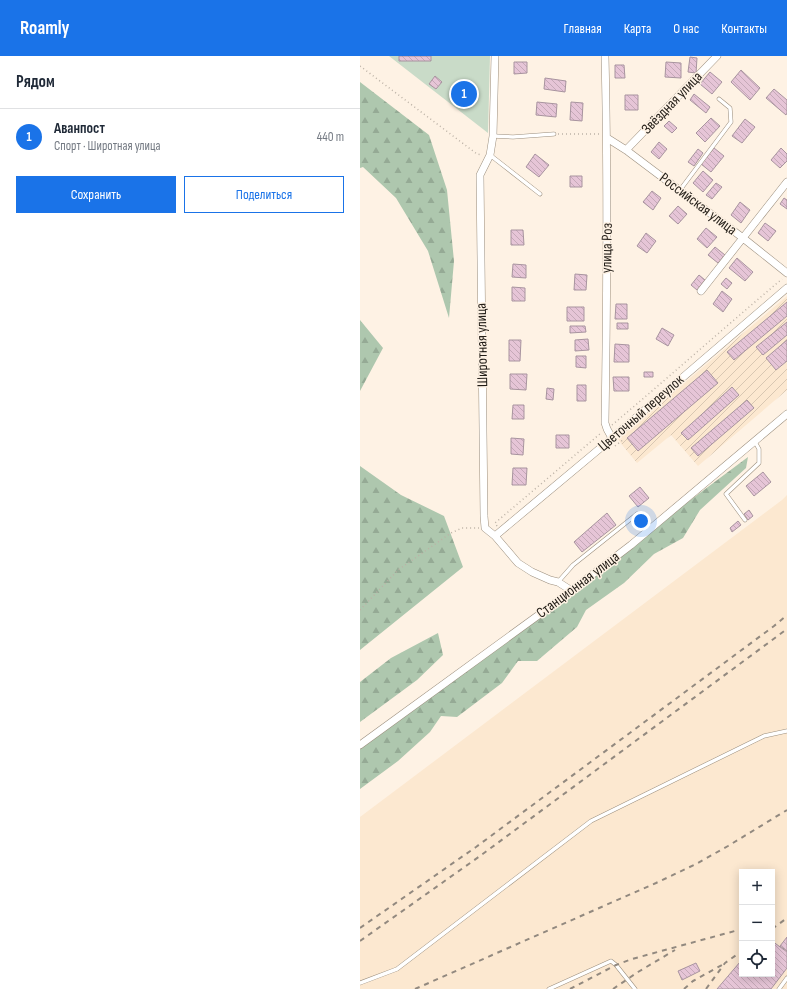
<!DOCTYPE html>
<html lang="ru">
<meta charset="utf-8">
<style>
:root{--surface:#fff;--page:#f2f2f3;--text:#1f2937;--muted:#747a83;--line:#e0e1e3;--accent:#1a73e8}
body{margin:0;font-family:"Sofia Sans Condensed",sans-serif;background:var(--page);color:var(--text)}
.controls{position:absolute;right:12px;bottom:12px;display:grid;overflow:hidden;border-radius:0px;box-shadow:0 2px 10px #0003}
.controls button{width:36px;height:36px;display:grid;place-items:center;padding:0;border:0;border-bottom:1px solid var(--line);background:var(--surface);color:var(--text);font:20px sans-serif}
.you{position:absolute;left:281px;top:465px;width:14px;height:14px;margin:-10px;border:3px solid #fff;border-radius:50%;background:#1a73e8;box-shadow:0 0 0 6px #1a73e833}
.badge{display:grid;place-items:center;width:26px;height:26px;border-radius:50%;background:var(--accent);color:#fff;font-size:13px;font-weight:700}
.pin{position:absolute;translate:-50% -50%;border:2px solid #fff;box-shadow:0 1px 4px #0006}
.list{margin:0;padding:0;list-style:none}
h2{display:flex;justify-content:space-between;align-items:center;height:52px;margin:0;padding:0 16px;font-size:17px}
h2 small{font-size:13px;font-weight:400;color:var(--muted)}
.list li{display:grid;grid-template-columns:26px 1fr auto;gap:12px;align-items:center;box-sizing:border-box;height:56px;padding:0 16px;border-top:1px solid var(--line)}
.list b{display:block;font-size:15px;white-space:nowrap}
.list p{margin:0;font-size:13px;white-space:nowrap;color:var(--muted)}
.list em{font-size:13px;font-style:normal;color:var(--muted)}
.actions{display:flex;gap:8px;padding:12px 16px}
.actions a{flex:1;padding:9px 0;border:1px solid var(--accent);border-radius:0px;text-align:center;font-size:14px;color:var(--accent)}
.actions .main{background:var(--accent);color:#fff}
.icon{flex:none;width:22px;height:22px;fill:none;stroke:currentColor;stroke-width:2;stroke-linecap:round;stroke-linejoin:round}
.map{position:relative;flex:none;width:427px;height:933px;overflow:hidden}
header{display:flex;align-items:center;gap:24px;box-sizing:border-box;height:56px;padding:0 20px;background:var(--accent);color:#fff}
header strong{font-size:19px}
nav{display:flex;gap:22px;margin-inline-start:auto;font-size:14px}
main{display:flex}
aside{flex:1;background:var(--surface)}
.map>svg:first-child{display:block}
</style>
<header>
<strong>Roamly</strong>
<nav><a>Главная</a><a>Карта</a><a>О нас</a><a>Контакты</a></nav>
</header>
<main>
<aside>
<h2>Рядом<small></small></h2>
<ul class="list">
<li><span class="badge">1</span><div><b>Аванпост</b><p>Спорт · Широтная улица</p></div><em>440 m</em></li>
</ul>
<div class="actions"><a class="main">Сохранить</a><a>Поделиться</a></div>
</aside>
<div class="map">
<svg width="427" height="933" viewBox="0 0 427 933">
<defs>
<pattern id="industrial-furrows" width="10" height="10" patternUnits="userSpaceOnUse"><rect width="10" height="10" fill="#fce8d0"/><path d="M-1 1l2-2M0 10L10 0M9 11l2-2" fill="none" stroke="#d8c7b2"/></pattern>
<pattern id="forest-firs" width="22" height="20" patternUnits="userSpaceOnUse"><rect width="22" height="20" fill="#aec7ae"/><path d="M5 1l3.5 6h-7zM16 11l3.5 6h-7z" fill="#95aa95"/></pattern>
<pattern id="building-back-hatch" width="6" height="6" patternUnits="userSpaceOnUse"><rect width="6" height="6" fill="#e6c5d7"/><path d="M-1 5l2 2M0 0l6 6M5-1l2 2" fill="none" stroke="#c5a9b8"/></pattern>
</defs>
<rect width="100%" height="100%" fill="#fef2e4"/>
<!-- built -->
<path fill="#fce8d0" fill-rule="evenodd" d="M427,439V933H0V761L422,444ZM382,816H412V918H382Z"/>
<!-- industrial -->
<path fill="url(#industrial-furrows)" d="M427,240V334L338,410L311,379L277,407L263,390L258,383Z"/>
<!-- grass -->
<path fill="#c9dbc8" d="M29,0H130L128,77Z"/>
<!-- forest -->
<path fill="url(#forest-firs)" d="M0,26L69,79L87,134L94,205L89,262L68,195L36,142L3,111L0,112Z
M0,264L23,292L0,335Z
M388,401L386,412L340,454L323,482L294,498L264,527L226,554L217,571L177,605H158L142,627L97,661L81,660L70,676L38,705L0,733V691Z
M0,410L41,439L84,460L103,511L0,594Z
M78,577L83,599L57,624L0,666V626L31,602Z"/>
<!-- building -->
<path fill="url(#building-back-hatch)" stroke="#a8949f" d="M39,0H71V5H39Z
M330,1L337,2L336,17L328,16Z
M154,6H167V17L154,18Z
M306,6L321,7V22L305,21Z
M255,9H264L265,22H255Z
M381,14L400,32L390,44L371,26Z
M350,16L362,26L352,38L340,28Z
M75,20L82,26L76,33L69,28Z
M185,22L206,25L205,36L184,33Z
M106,33H111V38H105Z
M414,33L427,44V57L426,59L406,42Z
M334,38L350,51L346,57L330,44Z
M265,39H278V54H265Z
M177,46L197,48L196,61L176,59Z
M211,46L223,47L222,65L210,64Z
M351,62L360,70L345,86L336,77Z
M385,63L395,71L382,87L372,80Z
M309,65L317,72L312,77L304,70Z
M299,86L307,93L299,103L291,96Z
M354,92L364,100L351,116L341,108Z
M421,92L427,98V105L420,112L411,104Z
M338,93L343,97L334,110L328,106Z
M175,98L189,109L179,121L166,111Z
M343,115L353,124L343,136L333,127Z
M210,120H222V131H210Z
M356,127L362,131L352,143L346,139Z
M292,135L301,142L293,154L283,146Z
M424,142L427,144V153L420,148Z
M380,146L390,154L381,167L371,159Z
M318,150L327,158L318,168L309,160Z
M405,167L416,175L408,185L398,177Z
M346,172L357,181L347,192L337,183Z
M151,174H163L164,189H151Z
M286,177L296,185L287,197L277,190Z
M355,191L365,199L358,207L348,199Z
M377,202L393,216L385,225L369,212Z
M153,208L166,209V222L152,221Z
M215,218L227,219L226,234H214Z
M339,219L345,224L337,234L331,229Z
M366,222L372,227L367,233L361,228Z
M152,231L165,232V245H152Z
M362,235L372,243L363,256L353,248Z
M427,246V260L374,304L367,296Z
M256,248H267V263H255Z
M207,251H224V265H207Z
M427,266V279L403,299L396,291Z
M257,267H268V273H257Z
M210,270H225L226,276L210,277Z
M302,272L314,279L308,290L296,283Z
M228,283L229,294L215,295V284Z
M149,284H161L160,305H149Z
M427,284V305L416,314L406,302Z
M255,288L269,289V306H254Z
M216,300H226V312L216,311Z
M347,314L358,327L278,395L267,382Z
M284,316H293V321H284Z
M150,318H167L166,334L150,333Z
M253,321H269V335H254Z
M217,329H226V345H217Z
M372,331L379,339L328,384L321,377Z
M187,332L194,333L193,344L186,343Z
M387,344L394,352L338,400L331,392Z
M153,349H164V363H152Z
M196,379H209V392H196Z
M151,382L164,383L163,399L151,398Z
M153,412H167L166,429H152Z
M403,416L411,426L394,440L386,430Z
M280,431L289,442L278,451L269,440Z
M389,454L393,460L388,464L384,458Z
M247,457L256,469L222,496L214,486Z
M378,465L381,469L372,476L370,472Z
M427,881V895L420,890Z
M412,885L427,896V912L411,933H357L380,906L382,908V918H412Z
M336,907L340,915L322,924L318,915Z"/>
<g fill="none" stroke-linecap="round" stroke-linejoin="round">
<!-- lane casing -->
<g stroke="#9b8e7d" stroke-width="4.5">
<path id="lane" d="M133,80L153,81L194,78
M130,99L139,106L180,138
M320,134L371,66L370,52L359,43
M385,464L366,438L399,407V393L395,386
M198,526L213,509L277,458
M0,927L37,913L231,765L404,680L427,675
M189,933L251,905L256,909L275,933
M419,933L427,922"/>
</g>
<!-- street casing -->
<g stroke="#9b8e7d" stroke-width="8">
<path id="street" d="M135,0L133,80L130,99L120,119L124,460L125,472L135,480L158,507L172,516L190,524L198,526L212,535
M245,0C248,122 247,244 245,367L247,373L252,382
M247,82L266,94L383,182L427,217
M266,94L357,0
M341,235L427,126
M135,480L244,389L427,232
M0,689L191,550L271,489L427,358"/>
</g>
<!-- path -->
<path stroke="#bcb2a6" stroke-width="1.5" stroke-dasharray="1 3" stroke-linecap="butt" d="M0,10L117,98L122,99
M198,78H240
M252,369C309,321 365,271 422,223
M255,390L264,383
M137,470L135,467L241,377
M0,554L38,514L91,477L102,472H119"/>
<!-- lane -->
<use href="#lane" stroke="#fff" stroke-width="3.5"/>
<!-- street -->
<use href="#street" stroke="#fff" stroke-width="7"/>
<!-- rail -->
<path stroke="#92897f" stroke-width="2" stroke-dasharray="5 5" stroke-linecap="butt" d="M0,872L116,791L414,570L427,559
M412,873L427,862
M0,885L120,800L427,573
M55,933L296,827L336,808L368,790L427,754
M210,933L256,909L272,903L382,873
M253,933L278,916L315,894
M324,933L333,925L362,909
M346,933L365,907L382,895"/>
</g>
<g text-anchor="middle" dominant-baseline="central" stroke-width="3" stroke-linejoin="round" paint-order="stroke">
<!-- street labels -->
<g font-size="15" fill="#221d17" stroke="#fef2e4">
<text transform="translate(312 47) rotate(-46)">Звёздная улица</text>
<text transform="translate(338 148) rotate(37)">Российская улица</text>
<text transform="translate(247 192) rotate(-89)">улица Роз</text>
<text transform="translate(122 289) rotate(-91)">Широтная улица</text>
<text transform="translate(281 357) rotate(-41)">Цветочный переулок</text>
<text transform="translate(218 529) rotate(-37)">Станционная улица</text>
</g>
</g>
</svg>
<div class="controls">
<button>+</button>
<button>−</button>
<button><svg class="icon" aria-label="locate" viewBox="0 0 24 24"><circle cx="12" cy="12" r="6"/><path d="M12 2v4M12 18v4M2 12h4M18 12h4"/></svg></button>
</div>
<div class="you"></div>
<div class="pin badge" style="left:104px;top:38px">1</div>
</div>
</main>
